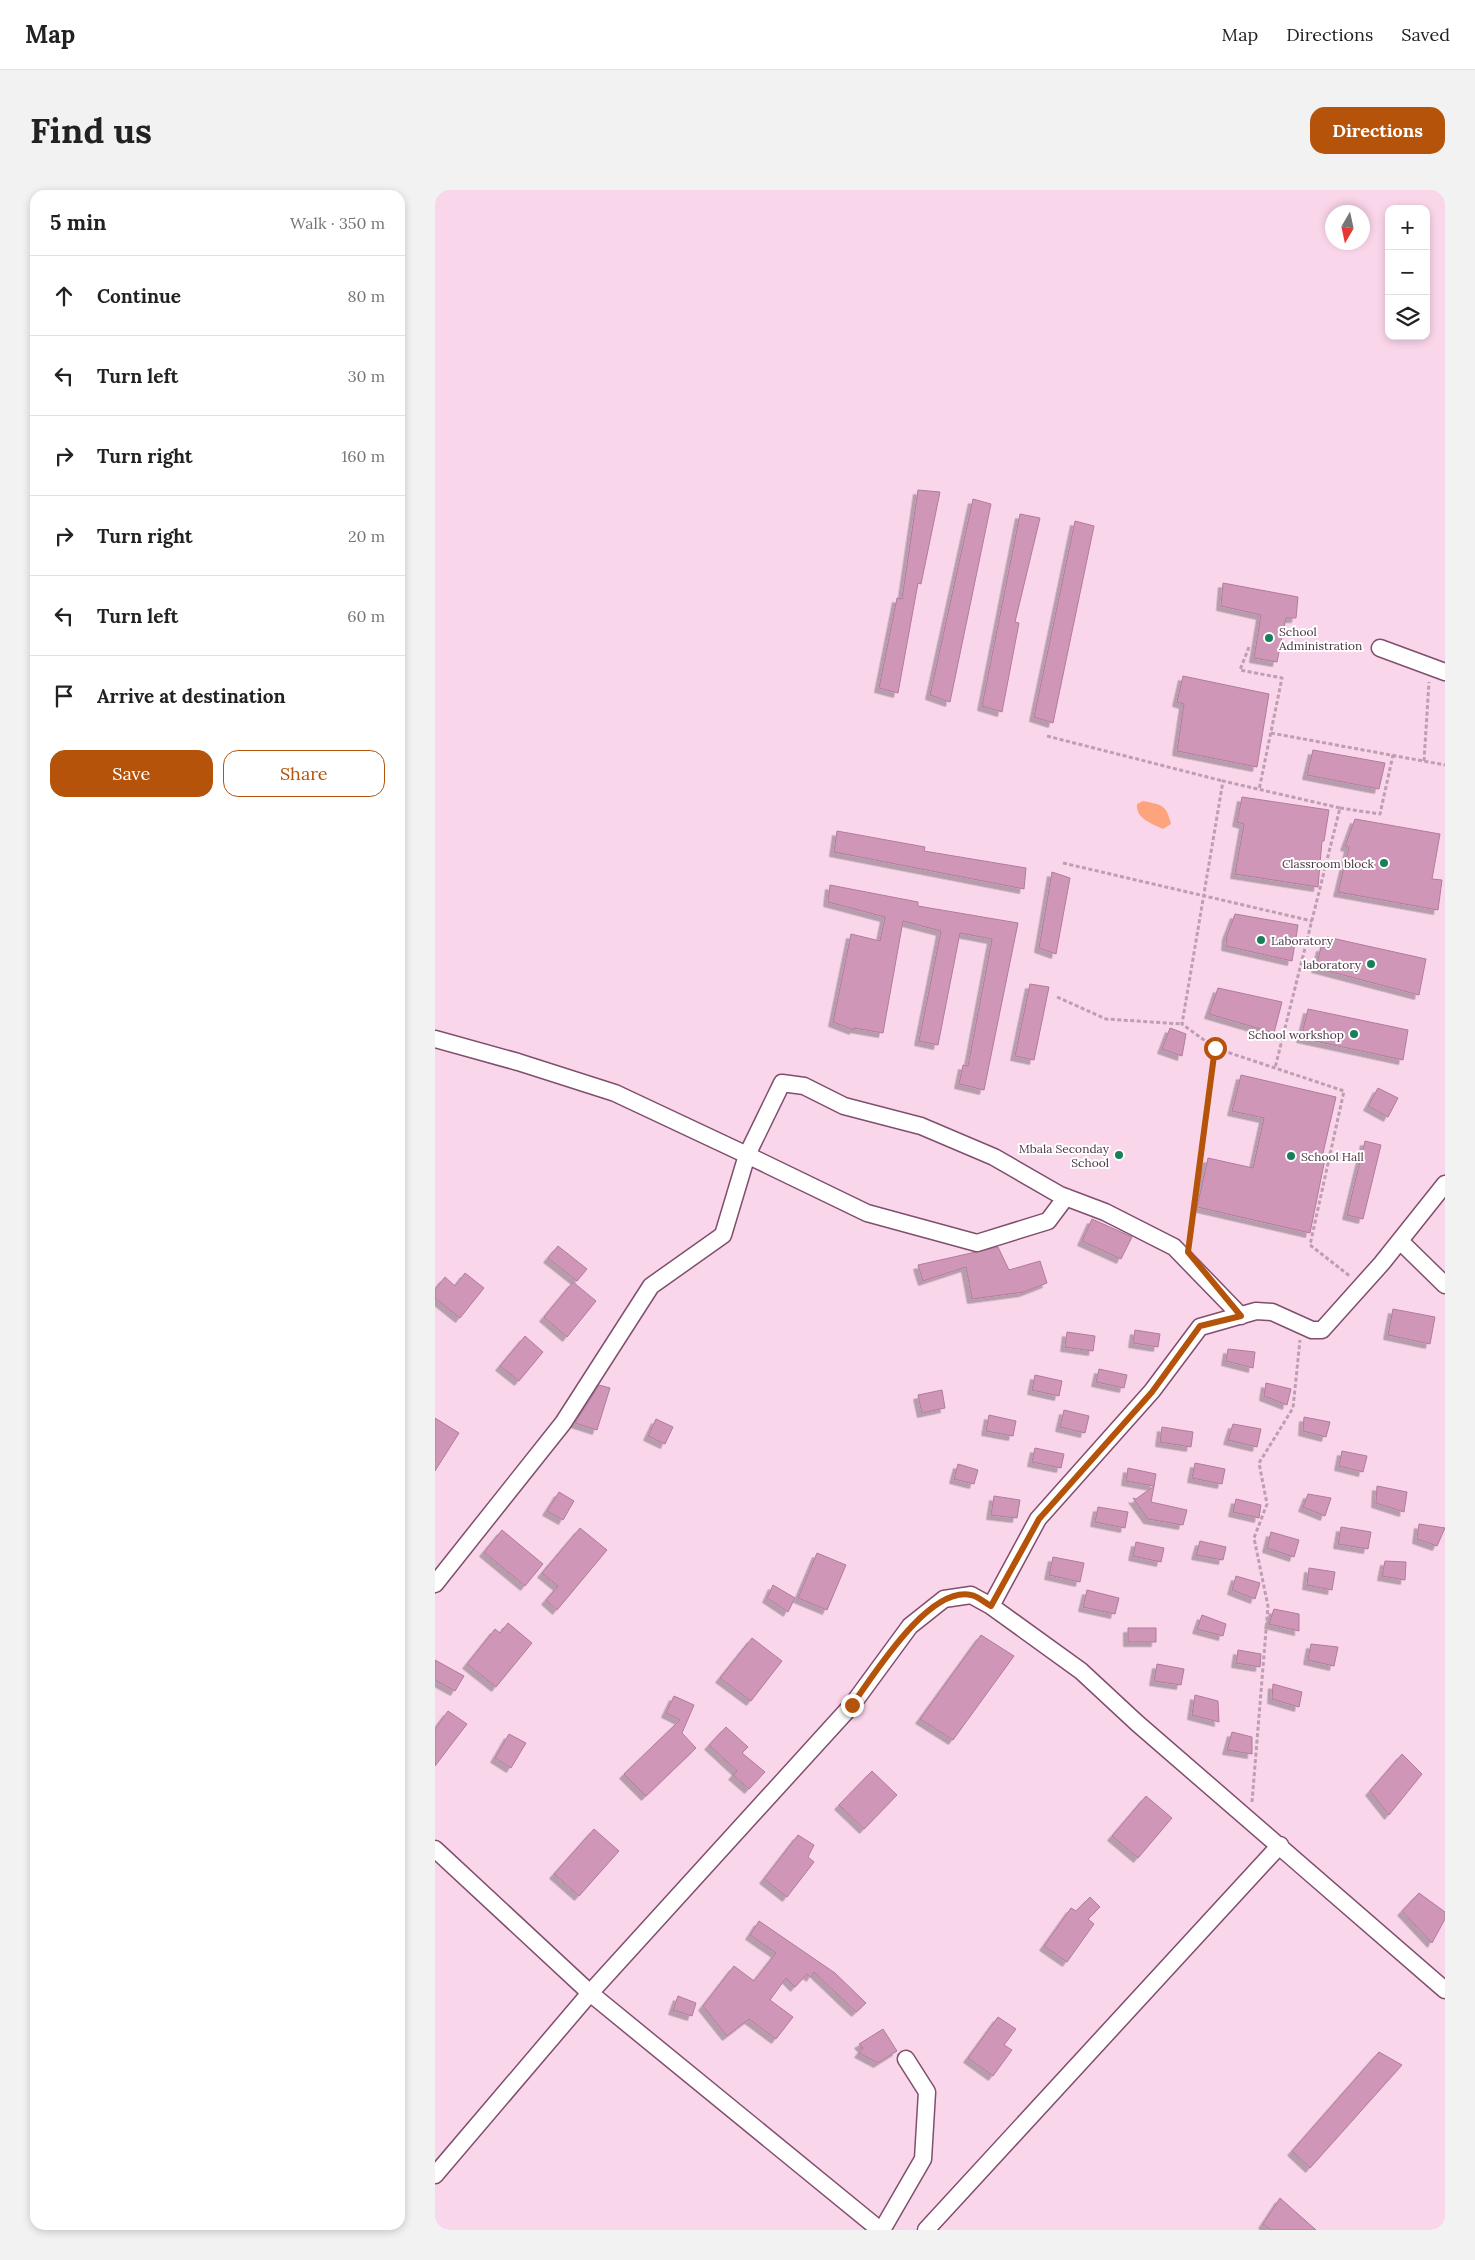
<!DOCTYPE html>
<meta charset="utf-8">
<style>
:root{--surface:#fff;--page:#f2f2f2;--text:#222;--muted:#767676;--line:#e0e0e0;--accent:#b45309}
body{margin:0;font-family:Lora,serif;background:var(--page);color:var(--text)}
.controls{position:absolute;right:15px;top:15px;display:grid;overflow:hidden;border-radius:10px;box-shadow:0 2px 8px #0003}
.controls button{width:45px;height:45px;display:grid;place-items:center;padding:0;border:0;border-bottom:1px solid var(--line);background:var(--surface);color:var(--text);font:25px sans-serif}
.compass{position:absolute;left:890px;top:15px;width:45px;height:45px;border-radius:50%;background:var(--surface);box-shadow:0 2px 8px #0003;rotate:189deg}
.stop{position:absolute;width:15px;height:15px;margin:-11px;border:4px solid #b45309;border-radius:50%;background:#fff}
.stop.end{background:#b45309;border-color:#fff;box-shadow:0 1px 5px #0008}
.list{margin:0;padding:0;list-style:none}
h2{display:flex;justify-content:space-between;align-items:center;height:65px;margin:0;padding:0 20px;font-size:21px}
h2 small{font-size:16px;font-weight:400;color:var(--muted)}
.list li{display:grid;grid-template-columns:32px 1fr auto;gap:15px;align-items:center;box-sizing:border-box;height:80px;padding:0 20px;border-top:1px solid var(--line)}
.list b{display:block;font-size:19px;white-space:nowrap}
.list em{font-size:16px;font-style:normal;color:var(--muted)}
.actions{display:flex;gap:10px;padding:15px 20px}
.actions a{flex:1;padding:11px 0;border:1px solid var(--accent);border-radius:15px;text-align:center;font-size:18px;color:var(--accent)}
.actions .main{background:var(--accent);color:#fff}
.icon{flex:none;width:28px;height:28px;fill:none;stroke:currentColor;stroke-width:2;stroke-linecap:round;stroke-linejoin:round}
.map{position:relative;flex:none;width:1010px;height:2040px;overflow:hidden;border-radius:15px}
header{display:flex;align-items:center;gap:30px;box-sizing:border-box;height:70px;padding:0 25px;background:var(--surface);border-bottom:1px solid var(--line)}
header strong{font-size:24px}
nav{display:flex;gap:28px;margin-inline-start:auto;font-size:18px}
.intro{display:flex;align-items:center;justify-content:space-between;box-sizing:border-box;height:120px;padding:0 30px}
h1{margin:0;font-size:35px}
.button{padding:12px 22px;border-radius:15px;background:var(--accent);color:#fff;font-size:18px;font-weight:700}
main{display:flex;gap:30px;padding:0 30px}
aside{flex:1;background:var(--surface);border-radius:15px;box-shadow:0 2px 8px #0003}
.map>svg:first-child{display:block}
</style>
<header>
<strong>Map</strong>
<nav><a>Map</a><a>Directions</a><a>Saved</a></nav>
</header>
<div class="intro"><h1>Find us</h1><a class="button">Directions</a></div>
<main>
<aside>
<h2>5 min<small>Walk · 350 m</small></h2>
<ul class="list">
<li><svg class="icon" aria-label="ahead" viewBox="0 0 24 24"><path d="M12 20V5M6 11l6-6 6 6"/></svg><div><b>Continue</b></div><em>80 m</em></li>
<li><svg class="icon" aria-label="left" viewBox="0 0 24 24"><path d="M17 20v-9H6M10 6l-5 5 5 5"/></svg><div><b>Turn left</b></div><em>30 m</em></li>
<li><svg class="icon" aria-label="right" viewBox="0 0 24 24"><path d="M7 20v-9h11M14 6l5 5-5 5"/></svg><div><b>Turn right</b></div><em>160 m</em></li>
<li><svg class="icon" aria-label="right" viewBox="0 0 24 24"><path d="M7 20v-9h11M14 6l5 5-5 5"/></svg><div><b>Turn right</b></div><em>20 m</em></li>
<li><svg class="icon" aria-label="left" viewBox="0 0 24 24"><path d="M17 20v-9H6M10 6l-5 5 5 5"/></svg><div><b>Turn left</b></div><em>60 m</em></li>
<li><svg class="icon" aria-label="arrive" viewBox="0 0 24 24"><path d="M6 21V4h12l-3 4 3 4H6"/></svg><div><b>Arrive at destination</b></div></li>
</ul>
<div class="actions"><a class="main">Save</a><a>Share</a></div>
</aside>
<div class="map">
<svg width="1010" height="2040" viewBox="0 0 1010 2040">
<defs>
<filter id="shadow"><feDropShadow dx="-4.5" dy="4.5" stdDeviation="0" flood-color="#0004"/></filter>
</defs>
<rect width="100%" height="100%" fill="#fad6eb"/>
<!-- green -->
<path fill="#fda37e" d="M708,611C727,615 731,614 736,634L728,639C717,634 700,628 702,614Z"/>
<!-- building -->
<path fill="#cf96b8" stroke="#b17b9c" filter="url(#shadow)" d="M483,300L505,302L486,394L483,393L463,503L444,498L462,408L467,409Z
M538,309L556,314L515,512L495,505Z
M585,324L605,328L580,432L584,433L567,522L547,516Z
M640,331L659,336L618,533L599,527Z
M788,393L863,407L861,428H851L842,472L819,468L826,425L786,416Z
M748,486L834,504L822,577L742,561L749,514L742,512Z
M878,560L950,573L944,599L872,585Z
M807,607L894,620L889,651H887L883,697L800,684L809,634L802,632Z
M920,629L1005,644L997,689L1007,690L1003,720L903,702L914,657L910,656Z
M402,641L490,657L489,661L591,678L589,699L399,662Z
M617,682L635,688L621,764L604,758Z
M395,695L483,712V716L583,733L549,900L524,894L528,875L533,876L557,749L525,743L503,855L484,851L506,741L468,731L448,843L419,838V840L398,832L416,744L445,751L450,727L393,712Z
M800,724L863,735L857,771L791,756L792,745Z
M892,747L991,769L984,805L881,778L886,757H889Z
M595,794L614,797L599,870L580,866Z
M783,798L847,812L839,843L774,824Z
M873,819L973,840L968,870L866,848Z
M735,838L751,844L747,866L727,859Z
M806,885L901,907L888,963L891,964L875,1043L762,1017L773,968L818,978L829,928L797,921Z
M943,898L963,908L953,927L933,916Z
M930,951L946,955L928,1029L912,1025Z
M657,1029L697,1047L686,1069L647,1051Z
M123,1056L152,1079L142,1091L113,1068Z
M563,1057L574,1080L605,1071L612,1093L589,1102L537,1109L531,1077L488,1091L483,1075Z
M30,1083L49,1098L25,1128L0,1108V1099L10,1087L20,1096Z
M138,1092L161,1111L132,1147L109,1127Z
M958,1119L1000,1127L995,1154L953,1145Z
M700,1140L725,1144L723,1157L698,1153Z
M632,1142L660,1146L658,1161L630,1157Z
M90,1146L108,1162L84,1191L65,1176Z
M793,1159L820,1162L818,1178L791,1171Z
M664,1179L692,1185L689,1198L661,1192Z
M600,1185L627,1191L624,1206L597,1200Z
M831,1193L856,1199L852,1215L829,1206Z
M164,1195L175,1198L162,1240L140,1233Z
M507,1200L510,1218L487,1223L483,1205Z
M629,1220L654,1226L650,1243L625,1237Z
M554,1225L581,1231L578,1246L551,1241Z
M869,1227L895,1232L891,1247L868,1241Z
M0,1228L24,1243L0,1281Z
M221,1229L238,1237L230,1254L213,1246Z
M798,1234L826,1239L822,1257L793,1250Z
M727,1237L758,1242L756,1257L725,1252Z
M600,1258L629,1264L626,1278L597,1272Z
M907,1261L932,1266L928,1282L904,1276Z
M760,1273L790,1279L787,1294L757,1288Z
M523,1274L543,1280L539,1294L519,1289Z
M693,1278L721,1284L719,1296L691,1291Z
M719,1296L716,1312L752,1320L748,1335L713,1329L698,1308L701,1309Z
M942,1296L972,1302L969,1322L941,1313Z
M124,1302L139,1311L128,1330L112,1321Z
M873,1304L896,1308L890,1326L868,1317Z
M559,1306L585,1310L582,1328L556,1325Z
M801,1309L826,1315L824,1328L798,1322Z
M663,1317L693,1322L690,1338L660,1332Z
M984,1334L1010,1338L1002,1356L982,1349Z
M906,1337L936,1342L933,1359L903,1354Z
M145,1338L172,1360L122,1420L111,1410L123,1396L107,1383Z
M67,1340L108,1374L90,1396L49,1362Z
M836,1342L864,1350L859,1367L832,1358Z
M765,1351L791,1357L788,1370L761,1365Z
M701,1352L729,1358L726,1372L698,1366Z
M382,1363L411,1375L392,1420L363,1408Z
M618,1367L649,1373L645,1392L614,1385Z
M950,1371L971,1372L970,1390L947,1386Z
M874,1378L900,1382L897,1400L872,1395Z
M801,1386L825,1393L820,1409L797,1400Z
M338,1395L360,1408L353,1422L332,1408Z
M652,1400L684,1408L680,1424L648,1417Z
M839,1419L864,1424V1441L834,1434Z
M767,1425L791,1434L788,1446L762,1439Z
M73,1433L97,1453L61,1497L32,1474L60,1439L65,1443Z
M693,1438H721V1452H693Z
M546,1445L579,1466L518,1550L485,1529Z
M317,1448L347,1471L316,1511L285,1488Z
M876,1454L903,1457L899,1476L873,1470Z
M803,1460L826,1464L825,1477L801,1473Z
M0,1470L29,1486L20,1501L0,1490Z
M722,1474L749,1479L746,1495L719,1491Z
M838,1494L867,1502L864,1517L837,1509Z
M760,1505L783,1511L784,1532L757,1525Z
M239,1506L259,1515L247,1543L261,1558L211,1606L189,1584L245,1530L231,1523Z
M13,1521L32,1534L0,1576V1539Z
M291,1537L313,1557L307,1563L330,1582L314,1599L298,1585L302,1581L274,1555Z
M797,1542L817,1547V1564L792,1560Z
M74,1544L91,1553L76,1578L60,1568Z
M967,1564L987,1584L954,1625L935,1601Z
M437,1581L462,1605L429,1639L404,1615Z
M711,1606L737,1628L703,1668L677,1646Z
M159,1639L184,1661L144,1706L119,1684Z
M363,1645L379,1655L373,1667L379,1672L352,1707L329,1689Z
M984,1703L1010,1722V1729L997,1753L967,1721Z
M655,1707L665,1717L653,1729L659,1734L632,1772L609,1756L636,1718L641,1721Z
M324,1731L400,1783L431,1813L421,1822L379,1782L376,1787L372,1784L360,1797L351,1788L335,1810L358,1827L341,1849L314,1829L292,1846L268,1816L299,1776L319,1791L341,1763L315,1745Z
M243,1806L261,1813L257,1826L238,1820Z
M563,1827L581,1839L569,1855L577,1860L558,1886L533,1868Z
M448,1839L462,1861L443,1873L424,1863L428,1858L424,1854Z
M944,1862L967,1875L875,1978L857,1961Z
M845,2008L881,2040H836L828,2034Z"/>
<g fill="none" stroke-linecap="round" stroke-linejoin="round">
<!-- minor casing -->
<g stroke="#814e6e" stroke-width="19">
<path id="minor" d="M945,458L1010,482
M0,849L83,872L180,903L312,965L347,893L369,896L409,916L486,936L559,967L625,1005L670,1022L739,1057L806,1126
M965,1051L1010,1095
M0,1394L128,1233L216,1096L288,1045L312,965L432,1023L542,1053L613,1031L631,1007
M556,1416L603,1329L717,1201L765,1137L821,1121L837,1122L877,1140H887L947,1073L1010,994
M0,1659L155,1803L445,2040
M0,1985L155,1803L417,1515L475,1436L509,1409L536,1405L556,1416L646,1481L702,1533L1010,1800
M447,2040L488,1969L492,1902L471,1869
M491,2040L845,1655"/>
</g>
<!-- path -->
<path stroke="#be9eb0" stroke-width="3" stroke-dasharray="4 2.5" stroke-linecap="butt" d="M814,457L805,480L847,488L824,600
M836,543L1010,575
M612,546L788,591
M989,571L994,492
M905,618L945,624L958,565
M628,673L877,731
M622,807L671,829L747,834
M780,858L747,834L788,591L905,618L840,878
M754,1050L780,858L909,901L875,1055L916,1087
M817,1612L833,1416L819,1348L832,1314L824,1273L858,1218L865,1150"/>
<!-- minor -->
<use href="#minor" stroke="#fff" stroke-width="16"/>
</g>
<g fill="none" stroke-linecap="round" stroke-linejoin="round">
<!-- route -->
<path stroke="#b45309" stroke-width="6" d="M417,1515C439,1485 493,1396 536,1405C543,1406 550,1413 556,1416L604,1329L717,1202L765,1136L806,1126L753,1062L780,858"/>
</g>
<!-- markers -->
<g fill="#187f5a" stroke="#fff" stroke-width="2">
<circle cx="834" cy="448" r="5"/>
<circle cx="949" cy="673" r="5"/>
<circle cx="826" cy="750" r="5"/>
<circle cx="936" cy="774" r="5"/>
<circle cx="919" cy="844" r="5"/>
<circle cx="684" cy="965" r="5"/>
<circle cx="856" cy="966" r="5"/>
</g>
<g text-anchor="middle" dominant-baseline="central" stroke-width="4" stroke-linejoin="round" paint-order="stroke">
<!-- poi labels -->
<g font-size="12" fill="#4c3442" stroke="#fff" text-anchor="end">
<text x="844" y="441" text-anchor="start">School<tspan x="844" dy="14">Administration</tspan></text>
<text x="939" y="673">Classroom block</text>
<text x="836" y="750" text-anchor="start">Laboratory</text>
<text x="926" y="774">laboratory</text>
<text x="909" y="844">School workshop</text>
<text x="674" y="958">Mbala Seconday<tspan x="674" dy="14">School</tspan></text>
<text x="866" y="966" text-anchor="start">School Hall</text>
</g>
</g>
</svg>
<div class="controls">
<button>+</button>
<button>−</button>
<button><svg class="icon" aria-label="layers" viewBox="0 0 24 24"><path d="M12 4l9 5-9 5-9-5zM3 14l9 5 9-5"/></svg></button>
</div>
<svg class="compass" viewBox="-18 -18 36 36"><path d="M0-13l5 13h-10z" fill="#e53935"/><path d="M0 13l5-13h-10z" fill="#767676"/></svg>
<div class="stop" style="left:780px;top:858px"></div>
<div class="stop end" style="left:417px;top:1515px"></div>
</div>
</main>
